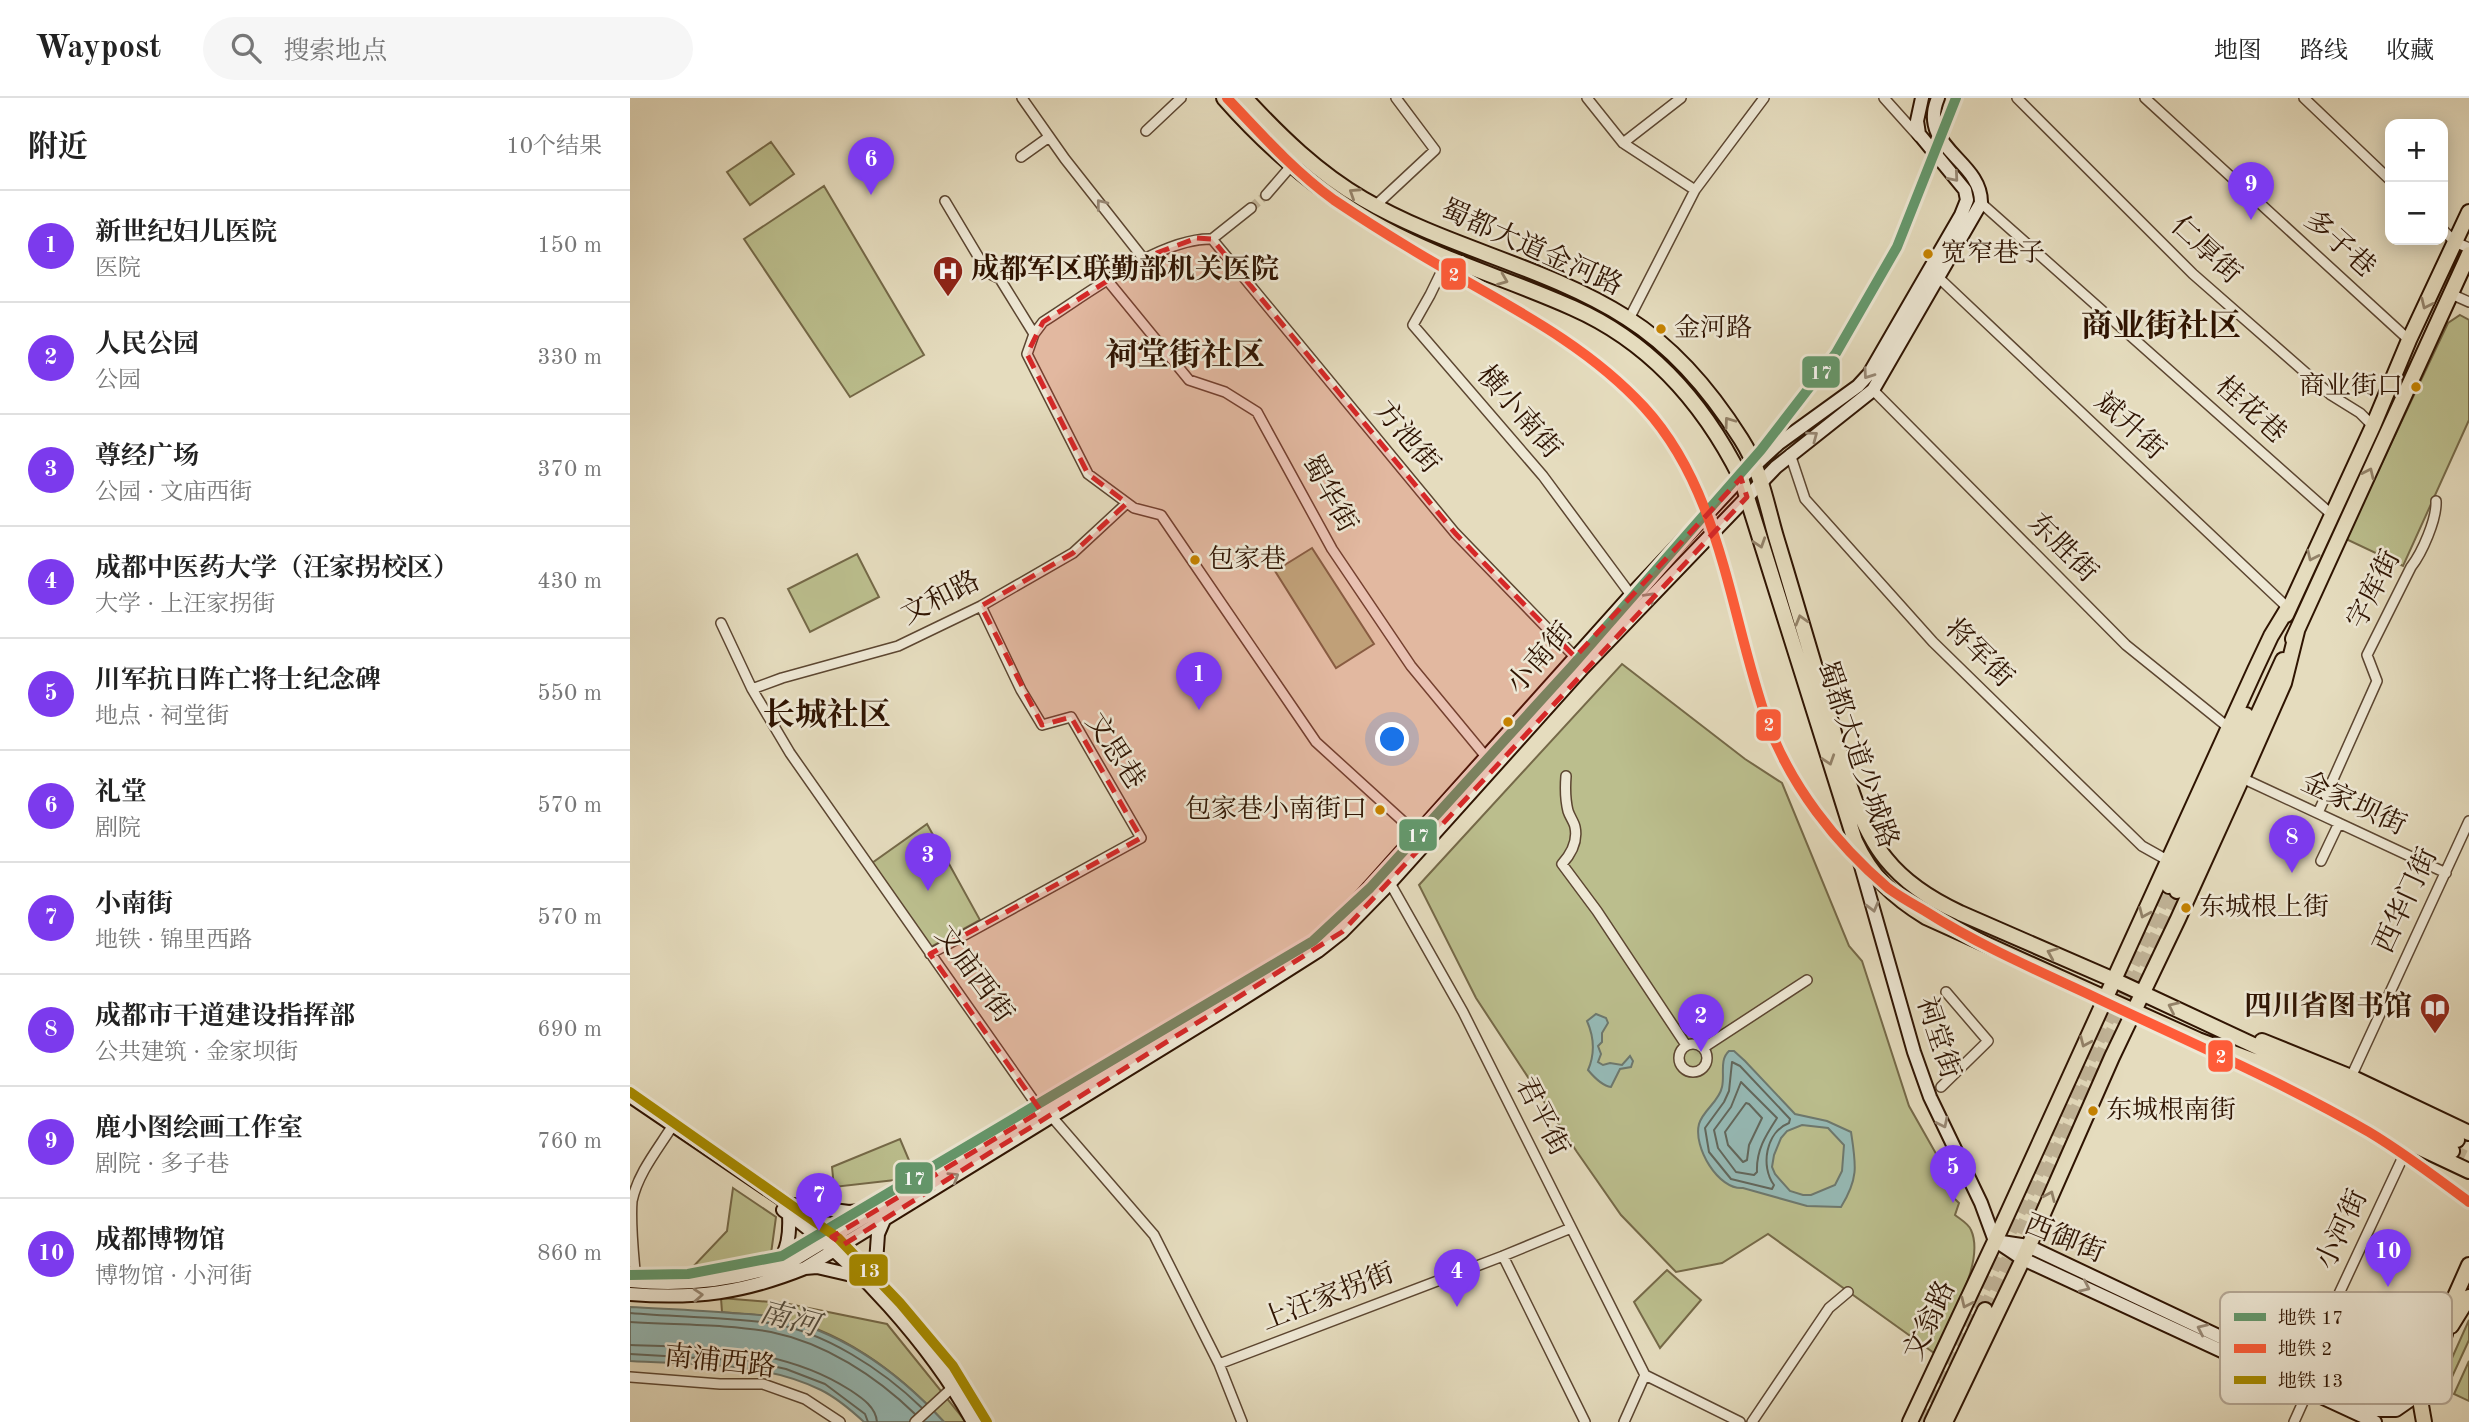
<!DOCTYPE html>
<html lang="zh">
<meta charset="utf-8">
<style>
:root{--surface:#fff;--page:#f6f6f6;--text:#222;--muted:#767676;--line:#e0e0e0;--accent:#7c3aed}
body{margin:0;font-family:"Old Standard TT","Noto Serif SC",serif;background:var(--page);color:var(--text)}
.controls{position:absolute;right:21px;top:21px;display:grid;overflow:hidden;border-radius:14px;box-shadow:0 4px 18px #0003}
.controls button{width:63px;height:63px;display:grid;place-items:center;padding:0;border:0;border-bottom:2px solid var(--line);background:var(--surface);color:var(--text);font:35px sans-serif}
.you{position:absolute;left:763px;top:642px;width:24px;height:24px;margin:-18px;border:5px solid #fff;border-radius:50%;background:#1a73e8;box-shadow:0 0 0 10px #1a73e833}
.badge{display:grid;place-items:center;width:46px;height:46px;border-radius:50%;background:var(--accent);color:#fff;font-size:23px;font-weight:700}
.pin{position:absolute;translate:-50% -58px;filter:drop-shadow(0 2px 4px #0008)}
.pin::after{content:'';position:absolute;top:37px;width:24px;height:21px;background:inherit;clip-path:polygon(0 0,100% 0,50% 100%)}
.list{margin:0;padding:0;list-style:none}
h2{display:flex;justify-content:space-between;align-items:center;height:91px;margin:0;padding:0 28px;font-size:30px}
h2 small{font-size:23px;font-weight:400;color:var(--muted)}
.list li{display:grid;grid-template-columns:46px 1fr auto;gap:21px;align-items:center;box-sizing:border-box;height:112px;padding:0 28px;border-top:2px solid var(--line)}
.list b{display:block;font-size:26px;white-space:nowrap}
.list p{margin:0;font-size:23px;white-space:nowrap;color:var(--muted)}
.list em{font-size:23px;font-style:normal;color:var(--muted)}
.icon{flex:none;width:38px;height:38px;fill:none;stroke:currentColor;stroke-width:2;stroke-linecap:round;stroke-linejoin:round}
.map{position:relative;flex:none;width:1839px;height:1324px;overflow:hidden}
header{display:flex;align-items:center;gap:42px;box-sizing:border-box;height:98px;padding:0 35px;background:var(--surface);border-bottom:2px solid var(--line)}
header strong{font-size:33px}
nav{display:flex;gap:38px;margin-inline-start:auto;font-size:24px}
.search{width:490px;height:63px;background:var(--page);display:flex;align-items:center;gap:18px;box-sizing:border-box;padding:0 24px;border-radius:38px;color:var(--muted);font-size:26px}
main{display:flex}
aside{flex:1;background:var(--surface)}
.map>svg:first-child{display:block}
</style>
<header>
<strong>Waypost</strong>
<div class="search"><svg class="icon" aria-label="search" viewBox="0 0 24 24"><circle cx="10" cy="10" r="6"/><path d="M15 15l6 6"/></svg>搜索地点</div>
<nav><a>地图</a><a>路线</a><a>收藏</a></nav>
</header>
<main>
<aside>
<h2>附近<small>10个结果</small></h2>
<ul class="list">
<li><span class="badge">1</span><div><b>新世纪妇儿医院</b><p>医院</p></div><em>150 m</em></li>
<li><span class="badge">2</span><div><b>人民公园</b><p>公园</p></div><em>330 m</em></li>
<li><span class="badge">3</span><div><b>尊经广场</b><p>公园 · 文庙西街</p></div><em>370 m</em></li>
<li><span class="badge">4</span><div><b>成都中医药大学（汪家拐校区）</b><p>大学 · 上汪家拐街</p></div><em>430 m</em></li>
<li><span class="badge">5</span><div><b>川军抗日阵亡将士纪念碑</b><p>地点 · 祠堂街</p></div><em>550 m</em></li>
<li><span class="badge">6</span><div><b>礼堂</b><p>剧院</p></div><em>570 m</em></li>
<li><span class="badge">7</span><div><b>小南街</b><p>地铁 · 锦里西路</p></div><em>570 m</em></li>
<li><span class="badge">8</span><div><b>成都市干道建设指挥部</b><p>公共建筑 · 金家坝街</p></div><em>690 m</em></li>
<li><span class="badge">9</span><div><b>鹿小图绘画工作室</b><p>剧院 · 多子巷</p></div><em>760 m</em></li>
<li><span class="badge">10</span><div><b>成都博物馆</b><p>博物馆 · 小河街</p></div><em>860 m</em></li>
</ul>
</aside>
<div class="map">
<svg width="1839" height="1324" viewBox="0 0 1839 1324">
<rect width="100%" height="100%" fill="#e5dcbe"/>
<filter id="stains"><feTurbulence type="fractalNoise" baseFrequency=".00286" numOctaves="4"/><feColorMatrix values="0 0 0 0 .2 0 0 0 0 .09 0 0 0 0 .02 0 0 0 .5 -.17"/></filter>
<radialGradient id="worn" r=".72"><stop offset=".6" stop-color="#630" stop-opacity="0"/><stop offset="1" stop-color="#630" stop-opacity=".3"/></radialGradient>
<!-- green -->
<path fill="#bbbe8d" stroke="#756948" stroke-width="2" d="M141,44L164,76L120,107L97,74Z
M194,88L294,257L220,299L114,141Z
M1830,217L1839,222V322L1773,468L1716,441L1818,225Z
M682,450L744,546L706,570L645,473Z
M227,456L249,499L180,534L158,491Z
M992,566L1115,661L1152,685L1219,848L1232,863L1279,1008L1317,1075L1321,1097L1329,1105L1325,1117C1330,1121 1339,1126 1341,1132C1356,1165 1318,1224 1304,1255L1138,1136L1092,1165L1046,1174L991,1117L947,1054L846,900L789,787Z
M297,726L350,822L301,849L242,765Z
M270,1041L281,1067L265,1082L204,1089L202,1069Z
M103,1090L146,1119L140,1163L59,1173L97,1133Z
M1037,1172L1071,1202L1030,1250L1004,1204Z
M91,1200L154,1205L257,1226L336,1324H314C270,1276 208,1228 141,1219C125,1216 108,1216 92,1214Z
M1839,1222V1242L1816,1292L1809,1289Z
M1839,1263V1303L1824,1296Z"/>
<!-- water -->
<path fill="#96bab6" stroke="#6d786e" stroke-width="2" fill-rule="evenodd" d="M966,916L976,920L978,925L972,935V944L968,948L971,956L968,964L973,967L980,965L992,967L1000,958L1003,963L1001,969L990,971L981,989C973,988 963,978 958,972C965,956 964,939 957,923Z
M1099,953H1104L1115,963L1165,1016L1197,1023L1221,1034C1226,1067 1229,1080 1211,1109L1177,1108L1113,1090C1088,1092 1063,1049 1069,1026C1073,1012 1089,1004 1092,989C1095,977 1089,962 1099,953ZM1172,1027L1198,1030L1214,1047L1212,1073L1205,1087L1181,1097H1173L1160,1093L1145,1076L1142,1069L1144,1057L1151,1040L1157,1033Z
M0,1209C34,1211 68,1212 101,1215C115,1216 130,1216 144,1219C211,1233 268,1274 314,1324H234C221,1312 207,1300 191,1292C133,1263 63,1267 0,1263Z"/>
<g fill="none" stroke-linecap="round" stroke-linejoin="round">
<!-- shore -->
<path stroke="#62675c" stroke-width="2" d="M1102,964L1110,968L1160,1021L1159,1025C1136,1034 1130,1068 1144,1087L1142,1091L1101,1081L1079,1054L1075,1030L1094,1004L1099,993Z
M1111,984L1147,1020C1136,1037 1126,1052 1127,1074L1124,1077L1106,1074L1088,1050L1084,1032L1101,1009Z
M1116,1005L1119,1006L1132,1020L1119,1047L1117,1062L1113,1064L1098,1047L1095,1034Z
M0,1215C46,1219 93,1219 139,1225C194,1233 253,1272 292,1310
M0,1224C44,1227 98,1226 141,1234C195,1245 246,1278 285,1316
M0,1247C76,1249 155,1250 220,1292C232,1300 246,1309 247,1324
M0,1256L120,1263L156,1271L195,1286L235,1316L238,1324"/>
<!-- street-tunnel -->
<path stroke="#c1b498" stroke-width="9" stroke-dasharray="9 4.5" stroke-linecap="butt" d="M621,110L636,97"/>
<!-- primary-tunnel -->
<path stroke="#c1b498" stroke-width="14" stroke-dasharray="14 7" stroke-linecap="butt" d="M1822,1053L1839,1061
M1355,1212L1547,793
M1292,1324L1539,788"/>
<!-- street casing -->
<g stroke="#5c4631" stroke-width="12">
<path id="street" d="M392,0L435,61L513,160
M957,0L993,45L1065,92
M1254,0L1289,39
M1387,0L1563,176L1701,297L1730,315L1743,328
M1515,0L1779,242
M1674,0L1760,82
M516,33L551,0
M993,45L1051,0
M391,59L419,39
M636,97L661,68
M315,103L358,175L370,181L404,236
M1351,105L1701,416
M745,108L805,52L766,0
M621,110L582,141C531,139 456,197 413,224L404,236L397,256L458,376L504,410L531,417L686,644L787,736
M1813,132L1825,144L1839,150
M582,141L825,435L945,559
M818,160L800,197L783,227L913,378L1001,497
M1309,180L1658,510
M478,183L559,282L595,294L627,314L702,451L781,568L857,660
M1821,196L1839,204
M999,221L1065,92L1134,0
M1243,292L1496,547L1599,630
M1160,356L1175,401L1303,544L1512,748L1537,762
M91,525L122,591L160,655L411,1013
M122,591L152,580L268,548L351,508L443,455L497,405
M936,678C935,691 935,701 938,713C940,719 944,724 945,729C948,743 941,756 932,766L967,813L1056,947
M1612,680L1816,775
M1688,715L1747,583L1737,557L1781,469C1792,455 1807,421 1806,403
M1691,763L1709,725
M760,785L833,914L1015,1277
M300,856L511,740L441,619L412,627L391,592L351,508
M1049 960a14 14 0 1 1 28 0a14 14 0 1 1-28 0Z
M1073,950L1177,882
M1721,979L1839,723
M1311,989L1358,943L1316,894
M422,1019L524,1137L589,1266L612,1324
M873,1158L955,1324
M6,1184C4,1159 0,1128 2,1103C8,1075 28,1051 43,1027
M589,1266L873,1158L941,1130
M1015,1277L1110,1324
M1671,1277L1779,1046
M0,1279L90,1286H133L175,1301L210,1324
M285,1324L323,1289
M994,1324L1015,1277
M1122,1324L1199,1210L1218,1194
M1664,1324L1678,1293"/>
</g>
<!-- secondary casing -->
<g stroke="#2f1402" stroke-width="16">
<path id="secondary" d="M1227,754L1284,954L1300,999L1351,1105L1365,1143
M0,998L159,1106L213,1147L286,1225L319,1265L353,1324
M163,1107L219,1114L242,1112
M153,1112C224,1161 302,1249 343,1324
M1365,1143L1398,1148L1745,1312H1766L1789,1296
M1369,1145L1393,1161L1745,1324
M147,1168C158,1151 160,1137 159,1117
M175,1170L187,1169L226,1178
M245,1179L248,1136L254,1122
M0,1183C56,1189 109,1182 162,1163L411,1013L691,840L702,831L1001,497L1111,380L1148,346L1228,288L1239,276L1331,117L1337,102L1335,92L1289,36L1287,23L1292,0
M0,1196C66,1201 113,1195 175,1170L606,905L688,853L712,834L760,785L953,570L1146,369L1243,292L1351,105C1352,62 1287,50 1308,0"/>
</g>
<!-- primary casing -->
<g stroke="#2f1402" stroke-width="18">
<path id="primary" d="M594,0C640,52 692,97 753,130C814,163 881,182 943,210C1020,244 1074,306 1111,380L1225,743C1241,778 1263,799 1296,819L1568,942L1638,968L1822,1053
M615,0C650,38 688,75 733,101C817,150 915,168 997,220C1043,249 1082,295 1111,341C1131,372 1136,405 1146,439C1164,498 1181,557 1199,617C1212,662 1226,724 1256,761C1276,786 1302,802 1330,815L1484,882L1827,1042
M1656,517L1743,328L1779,242L1839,114
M1663,541L1839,156
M1539,788L1616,617
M1547,793L1653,562
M1632,943L1721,979L1839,1035
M1650,984L1839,1073
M1821,1228L1839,1199
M1280,1324L1365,1143L1625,572L1641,538L1658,510
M1302,1324L1355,1212
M1315,1324L1393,1161L1482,959L1548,821L1612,680L1654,585L1667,533
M1794,1324L1789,1296L1815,1236L1823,1203L1839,1167"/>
</g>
<!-- street -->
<use href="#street" stroke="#eee8d5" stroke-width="9"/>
<!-- secondary -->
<use href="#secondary" stroke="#eee8d5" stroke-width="12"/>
<!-- primary -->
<use href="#primary" stroke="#e5dcbe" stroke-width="14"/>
<!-- metro-1 casing -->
<g stroke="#eee8d5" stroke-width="16">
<path id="metro-1" d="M0,1177L58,1176L152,1158L683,843L740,790L942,568L1131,352L1206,255L1267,149L1326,0"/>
</g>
<!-- metro-2 casing -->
<g stroke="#eee8d5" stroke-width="16">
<path id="metro-2" d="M597,0C631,36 664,73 704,102C728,118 753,134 778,149C859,199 949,238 1014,309C1092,394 1100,518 1137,623C1160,687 1206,746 1258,790C1270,799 1283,806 1295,813C1347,846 1402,870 1458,896C1552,941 1649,982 1739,1034C1774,1055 1807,1080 1839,1104"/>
</g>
<!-- metro-3 casing -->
<g stroke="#eee8d5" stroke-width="16">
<path id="metro-3" d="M0,994L208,1140L270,1205L323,1268L357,1324"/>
</g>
<!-- metro-1 -->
<use href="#metro-1" stroke="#64996d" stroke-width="10"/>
<!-- metro-2 -->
<use href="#metro-2" stroke="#ff5c39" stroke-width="10"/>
<!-- metro-3 -->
<use href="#metro-3" stroke="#a78b00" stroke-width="10"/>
</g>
<!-- one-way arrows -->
<defs><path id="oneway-chevron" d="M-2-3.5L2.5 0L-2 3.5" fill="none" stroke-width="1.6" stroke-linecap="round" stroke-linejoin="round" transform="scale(1.75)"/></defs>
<g stroke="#988976">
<use href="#oneway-chevron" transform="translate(1324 79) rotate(49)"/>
<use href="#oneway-chevron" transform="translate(471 106) rotate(-128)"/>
<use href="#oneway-chevron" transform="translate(1238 276) rotate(125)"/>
<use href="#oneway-chevron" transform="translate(1183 338) rotate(-37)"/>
<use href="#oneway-chevron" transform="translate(1020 499) rotate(-46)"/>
<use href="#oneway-chevron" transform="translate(1243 809) rotate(75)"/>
<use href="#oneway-chevron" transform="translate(1313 1025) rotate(64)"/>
<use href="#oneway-chevron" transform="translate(324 1079) rotate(-32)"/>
<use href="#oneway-chevron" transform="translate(1455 1189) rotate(25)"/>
<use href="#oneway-chevron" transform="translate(68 1197) rotate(-4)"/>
<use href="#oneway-chevron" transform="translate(1572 1231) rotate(-155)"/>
</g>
<g stroke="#938269">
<use href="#oneway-chevron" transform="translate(724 95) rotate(-147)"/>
<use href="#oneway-chevron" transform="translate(873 182) rotate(22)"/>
<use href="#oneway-chevron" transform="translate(1796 206) rotate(115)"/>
<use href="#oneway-chevron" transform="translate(1099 324) rotate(-126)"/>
<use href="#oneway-chevron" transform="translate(1739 375) rotate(-65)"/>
<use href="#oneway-chevron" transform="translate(1130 445) rotate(72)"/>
<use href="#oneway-chevron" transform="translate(1682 458) rotate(115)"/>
<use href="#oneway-chevron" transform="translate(1171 522) rotate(-106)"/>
<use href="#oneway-chevron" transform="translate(1199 662) rotate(72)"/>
<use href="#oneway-chevron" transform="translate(1514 815) rotate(114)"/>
<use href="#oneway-chevron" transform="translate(1422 855) rotate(-157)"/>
<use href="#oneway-chevron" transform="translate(1543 909) rotate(-155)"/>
<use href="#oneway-chevron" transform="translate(1455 944) rotate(114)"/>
<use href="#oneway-chevron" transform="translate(1420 1098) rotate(-66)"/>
<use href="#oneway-chevron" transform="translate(1336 1205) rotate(115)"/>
</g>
<!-- marked area -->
<path fill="#d62828" fill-opacity="0.2" stroke="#d62828" stroke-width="5" stroke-dasharray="14 9" stroke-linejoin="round" d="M567,140L582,141L825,435L945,559L1111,380L1117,399L712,834L213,1147L202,1139L411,1013L300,856L511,740L441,619L412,627L351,508L443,455L497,405L458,376L397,256L413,224L513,160Z"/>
<!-- icons -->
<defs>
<g id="hospital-pin" transform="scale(1.575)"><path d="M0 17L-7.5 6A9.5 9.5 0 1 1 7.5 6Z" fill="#8f2418" stroke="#eee8d5"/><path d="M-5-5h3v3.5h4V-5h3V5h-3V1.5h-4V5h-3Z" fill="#fff"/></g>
<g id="library-pin" transform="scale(1.575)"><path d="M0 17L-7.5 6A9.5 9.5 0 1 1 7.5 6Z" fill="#8f2418" stroke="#eee8d5"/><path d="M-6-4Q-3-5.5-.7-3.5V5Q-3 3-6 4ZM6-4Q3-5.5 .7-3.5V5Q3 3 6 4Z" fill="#fff"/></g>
</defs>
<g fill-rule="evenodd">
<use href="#hospital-pin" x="318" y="173"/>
<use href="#library-pin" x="1805" y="910"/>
</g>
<!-- markers -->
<g fill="#c58200" stroke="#eee8d5" stroke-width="2.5">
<circle cx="1298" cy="156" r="6"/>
<circle cx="1031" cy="231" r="6"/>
<circle cx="1786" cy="289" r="6"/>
<circle cx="565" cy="462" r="6"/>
<circle cx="878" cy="624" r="6"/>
<circle cx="750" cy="712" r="6"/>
<circle cx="1556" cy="810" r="6"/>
<circle cx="1463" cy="1013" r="6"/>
</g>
<g text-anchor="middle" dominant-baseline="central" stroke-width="5" stroke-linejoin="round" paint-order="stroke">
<!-- bus labels -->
<g font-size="26" fill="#2f1402" stroke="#eee8d5" text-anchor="start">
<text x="1311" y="156">宽窄巷子</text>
<text x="1044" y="231">金河路</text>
<text x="1773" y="289" text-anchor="end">商业街口</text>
<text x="578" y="462">包家巷</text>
<text x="737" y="712" text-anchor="end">包家巷小南街口</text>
<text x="1569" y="810">东城根上街</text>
<text x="1476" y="1013">东城根南街</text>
</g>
<!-- street labels -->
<g font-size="28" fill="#2f1402" stroke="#eee8d5">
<text transform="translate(1709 147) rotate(42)">多子巷</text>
<text transform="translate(901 151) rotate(24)">蜀都大道金河路</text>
<text transform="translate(1575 153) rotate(43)">仁厚街</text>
<text transform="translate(1620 313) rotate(42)">桂花巷</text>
<text transform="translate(888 315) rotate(49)">横小南街</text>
<text transform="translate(1499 329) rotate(43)">斌升街</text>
<text transform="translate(776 340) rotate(50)">方池街</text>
<text transform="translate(698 396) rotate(61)">蜀华街</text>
<text transform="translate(1432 451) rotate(45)">东胜街</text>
<text transform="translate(1745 492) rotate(-63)">字库街</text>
<text transform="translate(311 501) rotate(-27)">文和路</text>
<text transform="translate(1348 556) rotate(45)">将军街</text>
<text transform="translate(911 561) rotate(-49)">小南街</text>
<text transform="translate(484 654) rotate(57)">文思巷</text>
<text transform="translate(1226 657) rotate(71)">蜀都大道少城路</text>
<text transform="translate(1723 707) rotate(25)">金家坝街</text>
<text transform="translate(1777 803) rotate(-65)">西华门街</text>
<text transform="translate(343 877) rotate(54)">文庙西街</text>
<text transform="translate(1307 940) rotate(72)">祠堂街</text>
<text transform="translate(911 1019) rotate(63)">君平街</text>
<text transform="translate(1713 1132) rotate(-65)">小河街</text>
<text transform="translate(1434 1142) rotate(22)">西御街</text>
<text transform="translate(698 1200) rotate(-21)">上汪家拐街</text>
<text transform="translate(1301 1223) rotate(-65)">文翁路</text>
<text transform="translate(90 1265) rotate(6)">南浦西路</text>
</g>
<!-- poi labels -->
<g font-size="28" font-weight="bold" fill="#2f1402" stroke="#eee8d5" text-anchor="start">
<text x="341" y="173">成都军区联勤部机关医院</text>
<text x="1782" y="910" text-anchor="end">四川省图书馆</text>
</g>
<!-- water labels -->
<g font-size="30" font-style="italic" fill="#534e41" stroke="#eee8d5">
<text transform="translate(159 1222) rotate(15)">南河</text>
</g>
<!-- quarter labels -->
<g font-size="32" font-weight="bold" fill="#2f1402" stroke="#eee8d5">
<text x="1531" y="230">商业街社区</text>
<text x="555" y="259">祠堂街社区</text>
<text x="197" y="619">长城社区</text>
</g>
</g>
<!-- legend -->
<rect x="1590" y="1194" width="232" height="112" rx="10" fill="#eee8d5" stroke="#b5a896" stroke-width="2"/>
<rect x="1604" y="1215" width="32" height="8" fill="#64996d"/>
<rect x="1604" y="1246" width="32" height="9" fill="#ff5c39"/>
<rect x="1604" y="1278" width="32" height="8" fill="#a78b00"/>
<g font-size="19" fill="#2f1402">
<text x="1648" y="1226">地铁 17</text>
<text x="1648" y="1257">地铁 2</text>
<text x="1648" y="1289">地铁 13</text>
</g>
<g stroke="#eee8d5" stroke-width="2.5">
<rect x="810" y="159" width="27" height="34" rx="7" fill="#ff5c39"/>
<rect x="1171" y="257" width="40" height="34" rx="7" fill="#64996d"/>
<rect x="1125" y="610" width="27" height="34" rx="7" fill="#ff5c39"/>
<rect x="768" y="720" width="40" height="34" rx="7" fill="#64996d"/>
<rect x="1577" y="941" width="27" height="34" rx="7" fill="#ff5c39"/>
<rect x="264" y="1063" width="40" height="34" rx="7" fill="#64996d"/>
<rect x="218" y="1155" width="41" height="34" rx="7" fill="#a78b00"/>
</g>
<g font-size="19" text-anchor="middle" font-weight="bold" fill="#fff">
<text x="824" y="183">2</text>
<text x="1191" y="281">17</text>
<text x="1139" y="633">2</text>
<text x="788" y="744">17</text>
<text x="1591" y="965">2</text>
<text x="284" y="1087">17</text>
<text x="239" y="1179">13</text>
</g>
<rect width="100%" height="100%" filter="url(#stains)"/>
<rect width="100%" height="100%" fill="url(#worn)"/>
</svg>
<div class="controls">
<button>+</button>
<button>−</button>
</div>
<div class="you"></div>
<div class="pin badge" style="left:569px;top:612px">1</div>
<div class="pin badge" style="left:1071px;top:954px">2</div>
<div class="pin badge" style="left:298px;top:793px">3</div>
<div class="pin badge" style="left:827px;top:1209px">4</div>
<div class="pin badge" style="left:1323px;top:1105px">5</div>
<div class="pin badge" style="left:241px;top:97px">6</div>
<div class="pin badge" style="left:189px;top:1133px">7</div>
<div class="pin badge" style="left:1662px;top:775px">8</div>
<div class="pin badge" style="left:1621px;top:122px">9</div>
<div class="pin badge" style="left:1758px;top:1189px">10</div>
</div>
</main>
